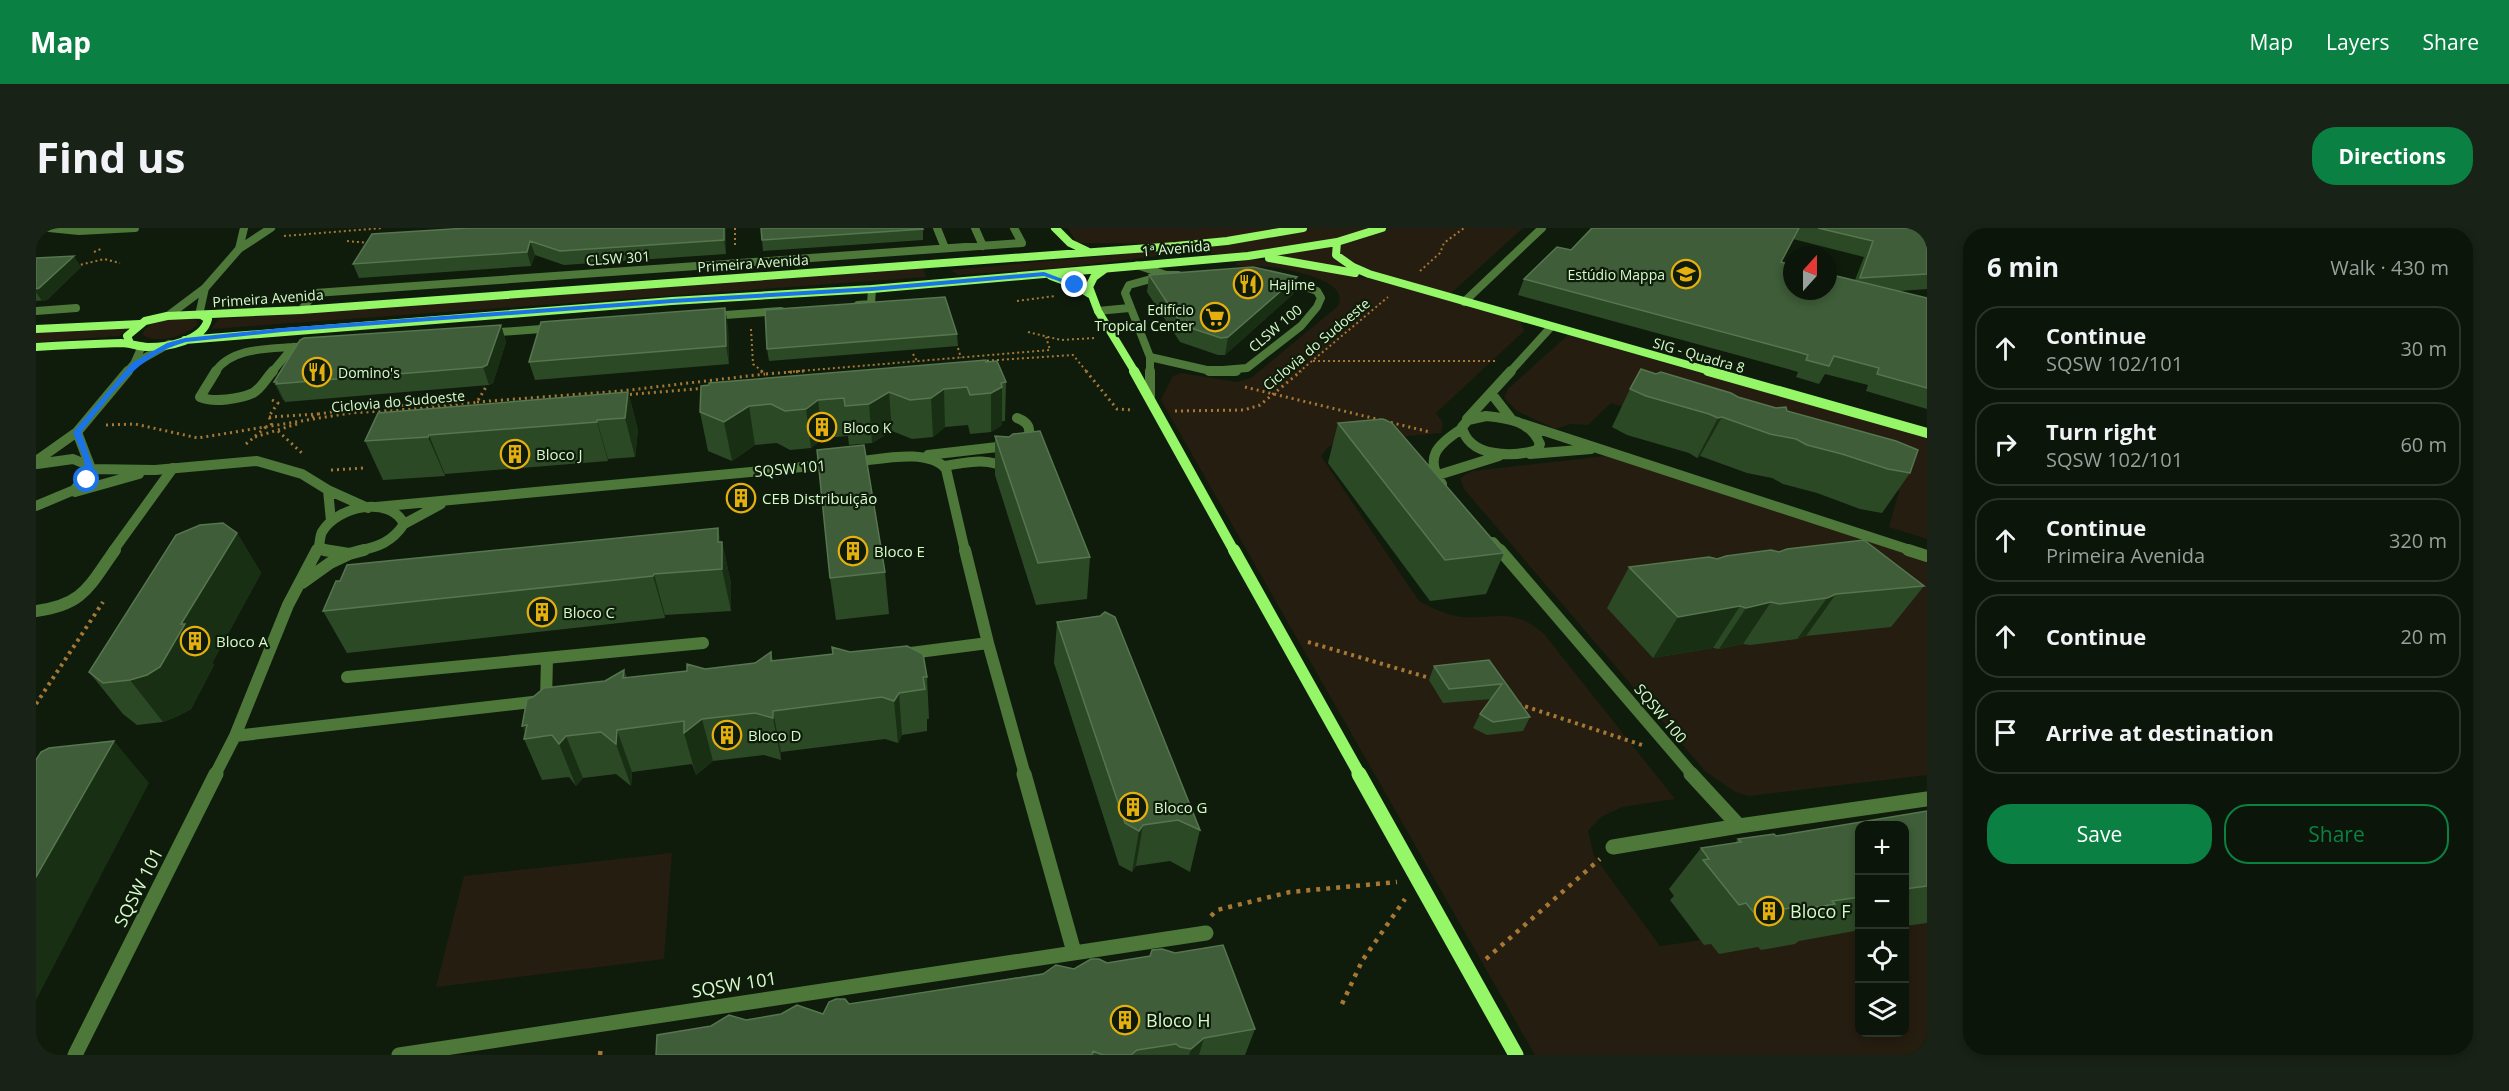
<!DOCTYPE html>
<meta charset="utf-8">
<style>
:root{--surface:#0b1509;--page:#192217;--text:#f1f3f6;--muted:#9a9f9c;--line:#2b342a;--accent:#0b8043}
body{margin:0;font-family:"Open Sans",sans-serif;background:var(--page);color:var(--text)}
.controls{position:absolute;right:18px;bottom:18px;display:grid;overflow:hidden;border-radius:12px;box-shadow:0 3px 9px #0003}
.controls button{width:54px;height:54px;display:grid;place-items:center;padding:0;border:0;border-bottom:2px solid var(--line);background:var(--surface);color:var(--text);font:30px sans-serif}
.compass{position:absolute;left:1747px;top:18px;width:54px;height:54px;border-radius:50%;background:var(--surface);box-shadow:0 3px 9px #0003;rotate:21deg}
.stop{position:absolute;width:18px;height:18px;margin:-14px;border:4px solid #1a73e8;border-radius:50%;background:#fff}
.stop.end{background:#1a73e8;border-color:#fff;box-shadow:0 2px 6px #0008}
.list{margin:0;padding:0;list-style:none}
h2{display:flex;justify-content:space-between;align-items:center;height:78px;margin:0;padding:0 24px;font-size:26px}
h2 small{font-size:20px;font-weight:400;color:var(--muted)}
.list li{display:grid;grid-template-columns:39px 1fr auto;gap:18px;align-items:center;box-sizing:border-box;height:84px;margin:0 12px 12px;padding:0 12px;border:2px solid var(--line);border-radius:24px}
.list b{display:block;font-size:22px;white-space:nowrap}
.list p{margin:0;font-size:20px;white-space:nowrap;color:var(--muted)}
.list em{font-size:20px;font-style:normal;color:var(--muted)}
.actions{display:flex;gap:12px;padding:18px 24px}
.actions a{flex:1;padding:14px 0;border:2px solid var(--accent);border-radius:24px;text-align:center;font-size:21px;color:var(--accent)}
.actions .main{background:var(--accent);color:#fff}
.icon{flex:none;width:33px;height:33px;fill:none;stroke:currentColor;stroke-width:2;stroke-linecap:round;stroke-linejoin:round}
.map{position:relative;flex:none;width:1891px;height:827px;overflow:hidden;border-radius:24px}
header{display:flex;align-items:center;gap:36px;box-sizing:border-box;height:84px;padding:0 30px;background:var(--accent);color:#fff}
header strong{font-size:28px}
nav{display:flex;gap:33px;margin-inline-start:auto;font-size:21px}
.intro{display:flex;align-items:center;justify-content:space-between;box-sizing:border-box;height:144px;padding:0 36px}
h1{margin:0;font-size:42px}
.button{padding:15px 27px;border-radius:24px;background:var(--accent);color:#fff;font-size:21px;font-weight:700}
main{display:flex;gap:36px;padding:0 36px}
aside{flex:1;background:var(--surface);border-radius:24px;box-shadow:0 3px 9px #0003}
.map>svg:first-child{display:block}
</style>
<header>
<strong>Map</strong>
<nav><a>Map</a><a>Layers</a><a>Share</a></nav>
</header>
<div class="intro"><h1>Find us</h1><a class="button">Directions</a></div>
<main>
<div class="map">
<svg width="1891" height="827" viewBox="0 0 1891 827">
<rect width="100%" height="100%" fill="#0f1c0c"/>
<!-- green -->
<path fill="#251d10" d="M1032,0H1487L1412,68L1314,42L1247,29L1175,26L1165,16L1041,15Z
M1142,21L1148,25L1031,39L922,47L915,42Z
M1215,31C1307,38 1395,68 1484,93L1488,103L1400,185L1407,195L1405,205L1308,214L1292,219L1285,228L1383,373C1396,380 1412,388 1427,389C1463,391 1477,379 1508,406L1639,571L1586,579L1565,589L1552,603L1558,628L1624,718L1823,690L1824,804H1868L1869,684L1891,680V827H1499L1125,172L1137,148L1145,145L1201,154L1215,150L1301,79C1318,53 1254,42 1237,39C1224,37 1212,41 1200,37L1201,34Z
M887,40L890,49L175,101L183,91Z
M134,90H159L162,96C151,108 121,117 107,107L108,102L116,96Z
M95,97L84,108L0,114V104Z
M1532,107L1891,210V311L1853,299L1863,263L1575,175L1552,197L1535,196L1519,201L1481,183L1468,170L1472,161Z
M1570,228L1598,235L1891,333V547L1713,568L1699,564L1669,543L1428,261L1424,250L1436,243Z
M636,625L628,731L400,759L428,648Z"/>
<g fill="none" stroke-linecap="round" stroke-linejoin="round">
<!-- path-far3 -->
<path stroke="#a77834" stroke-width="2" stroke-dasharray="2 3" stroke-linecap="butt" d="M699,0V20
M248,8L347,0
M311,13L333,15
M58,24L67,20
M40,38L68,31L84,35
M1384,43L1404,25L1408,15L1428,0
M981,73L1019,68
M715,101L717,136L727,144
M992,104L1025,112L1059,110
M922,120L925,130
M877,126L881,133
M946,133L1037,127L1051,144
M1277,133H1459
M752,144L1014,122L1010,109
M1263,144L1352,69"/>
<!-- path-far2 -->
<path stroke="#a77834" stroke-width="3" stroke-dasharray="2 4" stroke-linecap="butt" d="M725,143L729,146L769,143
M1050,143L1081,181L1098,182
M1209,159L1394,204
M588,167L670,160
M236,172L242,175L233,188L236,198
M441,174L585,163L729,146
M1139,183L1208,182L1224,177L1265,143
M282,186L339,178L437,175L441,174L450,159
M233,189L282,186L273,190
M70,197L99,196L162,210L314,185L422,178
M242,203L268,227
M219,209L261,196
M210,216L230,199
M295,242L328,240"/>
<!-- path-far1 -->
<path stroke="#a77834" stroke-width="4" stroke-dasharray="3 4.5" stroke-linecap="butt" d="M1272,414L1397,451
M0,476L67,374
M1482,476L1606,517"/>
<!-- path -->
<path stroke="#a77834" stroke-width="4.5" stroke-dasharray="4 6" stroke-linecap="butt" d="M1175,688L1181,682L1254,664L1361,654
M1450,731L1564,631
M1306,776L1326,733L1369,671
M564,827L565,818"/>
<!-- lane-far2 -->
<path stroke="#4d783a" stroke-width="8" d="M901,0L909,20
M939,0L947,18
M1101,37L1130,47H1142
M822,77L835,76L836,61
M265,82L279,65L986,15L978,0
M0,83L40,80
M1062,83L1093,80
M675,88L745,83
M451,105L518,100
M257,119L275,118
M1114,129L1175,143L1211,140L1265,98L1281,79L1285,70L1281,63L1246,51
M179,144C195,120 230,121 257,119
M236,144L257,119
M1114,144V129L1089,65L1093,57L1126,48"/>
<!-- lane-far1 -->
<path stroke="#4d783a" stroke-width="10" d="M180,143L164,169C177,175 204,171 217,165C225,161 231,149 237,143
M1114,143V168
M1173,143H1200
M77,323L137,240"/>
<!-- lane -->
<path stroke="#4d783a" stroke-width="12" d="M0,383C48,377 53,358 79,322"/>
<!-- street-far3 -->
<path stroke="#4d783a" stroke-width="8" d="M13,0L43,3L99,0
M203,21L208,0
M1428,74L1506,0
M133,87L169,60L203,21L235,0
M163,87L169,60
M99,135L133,116
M91,144L98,136L106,118
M1474,144L1515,99"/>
<!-- street-far2 -->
<path stroke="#4d783a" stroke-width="10" d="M1455,165L1476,192
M1450,188C1472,190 1495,193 1504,216L1501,222C1477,229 1433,230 1426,199L1432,192Z
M1431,191L1475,143
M1487,196L1877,323
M41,204L54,238
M1494,226L1555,221
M892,227L979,217L993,213C994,200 994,195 981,190
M0,233L41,204L92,143
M816,234C842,232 892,219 910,241L929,323
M908,238C929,235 952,228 971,241
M54,241L119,242L221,233L266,246L292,262L332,280
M1399,248L1463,228
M1406,256C1388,230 1401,217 1424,202
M292,262L295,293
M39,264L103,246
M0,278L38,262L55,244L54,238L37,231L1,236
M340,279L799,236
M368,296L405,276
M1457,314L1465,323
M280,323L283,318
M292,323L283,318C284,313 284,308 286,304C301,278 354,267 368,296C356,314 342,319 322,323"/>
<!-- street-far1 -->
<path stroke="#4d783a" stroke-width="12" d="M288,322L313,326
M1464,322L1657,547
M1872,322L1891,328
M313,326L328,322
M266,355L294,335L313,326
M952,415L989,547
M867,426L952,415L929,322
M311,449L667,415
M510,473L511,430
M199,508L505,473
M179,547L199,508L252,377L281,322"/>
<!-- street -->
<path stroke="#4d783a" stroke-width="15" d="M988,546L1038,724
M1655,546L1703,598L1891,571
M1577,619L1703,598
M39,827L180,546
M363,827L1170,705"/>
<!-- secondary-far3 -->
<path stroke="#95f667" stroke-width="8" d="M1019,0L1034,15L1051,23
M1301,14L1300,27L1317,39L1333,46L1677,144
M1233,30L1319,45
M1069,41L1058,49L1053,59L1062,83L1099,144
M1015,48L1039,57L1054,66
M0,101L104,96
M149,112L636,73L836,61L1212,28L1301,14L1346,0
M94,115L91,108L109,93L131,88L265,82L1140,18L1191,13L1267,0
M0,119C28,117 56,116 85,115C94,115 103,119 112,119C132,119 167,113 172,91L167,88"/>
<!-- secondary-far2 -->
<path stroke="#95f667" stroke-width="10" d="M1098,143L1198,323
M1672,143L1891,205"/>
<!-- secondary-far1 -->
<path stroke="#95f667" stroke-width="12" d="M1198,322L1324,547"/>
<!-- secondary -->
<path stroke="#95f667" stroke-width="15" d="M1323,546L1480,827"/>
</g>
<!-- wall -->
<path fill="#2c4926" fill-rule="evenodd" d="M432,0H690V26L528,37L499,27L495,38L323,50L317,36Z
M1556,0H1891V61L1863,63L1891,70V181L1830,163L1832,157L1789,146L1783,156L1760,149L1762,144L1752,141L1482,67L1488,51L1535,22ZM1757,11L1828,29L1819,52L1745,34Z
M887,1V12L727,23L726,12Z
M0,30L45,39L11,72L0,73Z
M1113,47L1261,49L1257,66L1189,127H1182L1144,114L1111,64Z
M465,97L470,114L457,155L453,157L249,174L248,172H247L238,154Z
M692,97L693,136L499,152L493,134Z
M921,106L922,118L733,133L731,121Z
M950,134L970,154L969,193H966V197L955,204L934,206L932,197L909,199L897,209L876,211L856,203L836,215L813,217L812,208L787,210L775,220L754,222L741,215L719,217L696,233L672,223L664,184Z
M1594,161L1702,169L1751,183L1874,245L1846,285L1824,281L1781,265L1747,256L1736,250L1711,245L1664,228L1661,230L1653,225L1591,207L1576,199Z
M592,164L602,202L599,229L572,231V233L409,246V248L347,252L329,213Z
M1302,195L1468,325L1450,366L1394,373L1292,235Z
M959,208L1054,329L1051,371L1000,377L959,247Z
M201,305L225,345L176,435L178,437L155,481L142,488L127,494L101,497L87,486L53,444Z
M686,314L695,355V383L629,387V390L311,425L287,383Z
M1593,339L1888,358L1855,399L1770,408L1761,411L1714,417L1707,416L1683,421L1677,420L1617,430L1571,380Z
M849,344L853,386L800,392L794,350Z
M1021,394L1164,602L1154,644L1134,633L1100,638L1096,644L1083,637L1018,435Z
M735,424L737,433L891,449L893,491H891V503L866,507L862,515L849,511L745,524V532L728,527L677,533L660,547L656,536L596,544L595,558L580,546L547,550L540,558L533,549L506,552L488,511L489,505L486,498L588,442L591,450L719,435Z
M1453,432L1494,489L1487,503L1451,507L1437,500L1444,486L1456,471L1407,475L1393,452L1398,438Z
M1891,583V695L1869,698V597H1824V702L1763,713L1759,716L1725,722L1722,719L1683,726L1675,716L1668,717L1634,672L1638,668L1633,661L1665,620L1699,615L1702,611L1740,608Z
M1071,735L1219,801L1209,827H620L710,792L787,786L813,776Z"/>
<!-- shaded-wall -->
<path fill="#192f14" d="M688,0H690V26L688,12Z
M494,13L499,27L495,38L491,24Z
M38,28L45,39L11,72L6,73L0,64V61Z
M1261,49L1257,66L1189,127L1192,109Z
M689,80L692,97L693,136L690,118Z
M465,97L470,114L457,155L453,157L447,139Z
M238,154H241L240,156L248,172H247Z
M966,159V197L955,204V165Z
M908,161L909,199L897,209L895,170Z
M592,164L602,202L599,229L589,190Z
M853,164L856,203L836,215L833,176Z
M782,172L787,210L775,220L770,181Z
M713,178L719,217L696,233L688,194Z
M1686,189L1664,228L1661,230L1682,190Z
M561,192L572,231V233L561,194Z
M393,207L409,246V248L392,209Z
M682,300L686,319V314L695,355V383L686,341L682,314Z
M201,305L225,345L176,435L178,437L155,481L142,488L127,494L94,452L145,396Z
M618,346L629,387V390L617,348Z
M1800,366L1770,408L1761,411L1791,370Z
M1735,374L1707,416L1683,421L1710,380Z
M1704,378L1677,420L1617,430L1642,389Z
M863,465L866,507L862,515L858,473Z
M737,483L745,524V532L737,490Z
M666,491L677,533L660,547L648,505Z
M491,497V510L486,498Z
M581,502L596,544L595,558L580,516Z
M530,508L547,550L540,558L523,516Z
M78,513L113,555L0,772V649Z
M1107,597L1100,638L1096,644L1103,603Z
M1168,810L1163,827H1153L1155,821Z"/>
<!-- building -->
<path fill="#3e5d38" stroke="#56764f" stroke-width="1.5" d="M432,0H688V12L524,23L494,13L491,24L317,36L336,6Z
M725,0H886L887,1L726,12Z
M1556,0H1763L1745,34L1756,37V63H1792V46L1891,70V160L1841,146L1843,140L1798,128L1793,138L1770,132L1772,127L1762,124L1488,51L1521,19L1535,22Z
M1782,0H1891V46L1824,50L1837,13Z
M38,28L3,60L0,61V30Z
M1217,39L1261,49L1192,109L1185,110L1146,97L1113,47Z
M909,69L921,106L731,121L729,82Z
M689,80L690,118L493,134L505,94Z
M465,97L451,137L447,139L240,156L241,154H238L264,112L268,110Z
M950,132V134L961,133L970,154L965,155L966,159L955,165L934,167L931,159L908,161L895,170L874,172L853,164L833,176L809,178L808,170L782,172L770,181L749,183L735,176L713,178L688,194L664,184L665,158L673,157V155Z
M1605,141L1620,146L1625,144L1695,165L1702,169L1740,180L1750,179L1751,183L1860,213L1882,222L1874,245L1852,241L1806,226L1771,217L1760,211L1734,206L1686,189L1682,190L1673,186L1610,168L1594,161Z
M592,164L589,190L561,192V194L393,207L392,209L329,213L342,185Z
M1347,191L1356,195L1468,325L1409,332L1302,195Z
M1004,203L1054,329L1002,335L959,208L973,209L977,206Z
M828,217L849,344L794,350L781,222Z
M187,295L201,305L145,396H149L124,439L111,447L94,452L67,455L53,444L140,307L164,297Z
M682,300V314H686V341L618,346L617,348L287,383L300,353H304L311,337Z
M1828,312L1888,358L1800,366L1791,370L1743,376L1735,374L1710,380L1704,378L1642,389L1593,339L1673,329L1681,331L1690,328L1735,322L1743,324L1751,321Z
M1069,384L1079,389L1164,602L1142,592L1107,597L1103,603L1089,595L1021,394L1064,388Z
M871,418L887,426L891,449H887L889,461L863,465L858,473L846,469L737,483V490L719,485L666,491L648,505V493L581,502L580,516L565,504L530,508L523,516L516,507L488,511L491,497L486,498L491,471L497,469L508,460L569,453L588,442L587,450L651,443V436L669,441L719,435L735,424V433L797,426L796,419L814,424Z
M1453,432L1494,489L1457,494L1444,486L1466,456L1413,461L1398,438Z
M78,513L0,649V532L5,524L13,520Z
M1891,583V658L1869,661V597H1824V669L1796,673L1799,676L1762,682L1760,679L1719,686L1710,675L1703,677L1667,632L1673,631L1665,620L1705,614L1702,611L1738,606L1740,608Z
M1187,717L1219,801L1168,810L1155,821L1144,819L1140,816L1101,822L1095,827H1067L1057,823L1056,827H620L621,807L675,798L693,787L710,792L745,786L761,777L787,786L793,774L800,771H809L813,776L1007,746L1020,737L1038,741L1055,731H1063L1071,735L1114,728L1116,722L1126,721L1139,725Z"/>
<!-- route -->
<path fill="#1a73e8" d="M1008,44L1042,57L1037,58L1008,48L836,63L636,75L246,104L150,114C99,128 77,166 45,204L59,244L54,253L47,252C54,237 42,218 37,204L96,135L131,115L149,110L246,100L636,71L836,59Z"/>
<!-- icons -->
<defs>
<g id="university-ring" transform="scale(1.5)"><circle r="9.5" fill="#0f1c0c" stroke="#e5b00e" stroke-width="1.5"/><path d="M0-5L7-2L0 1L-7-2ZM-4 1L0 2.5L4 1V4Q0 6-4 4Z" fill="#e5b00e"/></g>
<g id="restaurant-ring" transform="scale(1.5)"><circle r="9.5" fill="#0f1c0c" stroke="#e5b00e" stroke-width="1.5"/><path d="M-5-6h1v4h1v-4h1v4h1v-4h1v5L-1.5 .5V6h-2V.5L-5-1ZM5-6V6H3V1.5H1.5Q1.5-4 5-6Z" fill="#e5b00e"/></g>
<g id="supermarket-ring" transform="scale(1.5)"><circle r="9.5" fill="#0f1c0c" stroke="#e5b00e" stroke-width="1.5"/><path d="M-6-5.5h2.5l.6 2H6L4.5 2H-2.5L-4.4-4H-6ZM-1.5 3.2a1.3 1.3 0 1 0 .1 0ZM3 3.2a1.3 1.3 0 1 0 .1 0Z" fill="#e5b00e"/></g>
<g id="building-ring" transform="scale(1.5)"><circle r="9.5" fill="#0f1c0c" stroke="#e5b00e" stroke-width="1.5"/><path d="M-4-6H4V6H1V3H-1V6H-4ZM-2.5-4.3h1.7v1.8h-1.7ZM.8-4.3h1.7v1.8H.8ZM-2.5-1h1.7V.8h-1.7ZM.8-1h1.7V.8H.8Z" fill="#e5b00e"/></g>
</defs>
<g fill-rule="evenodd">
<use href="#university-ring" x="1650" y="46"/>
<use href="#restaurant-ring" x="1212" y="56"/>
<use href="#supermarket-ring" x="1179" y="89"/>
<use href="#restaurant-ring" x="281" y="144"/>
<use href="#building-ring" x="786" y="199"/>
<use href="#building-ring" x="479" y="226"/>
<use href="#building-ring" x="705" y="270"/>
<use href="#building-ring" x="817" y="323"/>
<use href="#building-ring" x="506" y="384"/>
<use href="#building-ring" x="159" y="413"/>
<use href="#building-ring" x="691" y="507"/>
<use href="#building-ring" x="1097" y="579"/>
<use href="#building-ring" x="1733" y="683"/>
<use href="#building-ring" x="1089" y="792"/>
</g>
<g text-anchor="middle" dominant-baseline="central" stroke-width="4.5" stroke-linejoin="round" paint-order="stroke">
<!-- far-street labels -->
<g font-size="14" fill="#d6fcca" stroke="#0f1c0c">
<text transform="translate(1140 20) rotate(-5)">1ª Avenida</text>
<text transform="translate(582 30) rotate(-4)">CLSW 301</text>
<text transform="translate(717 35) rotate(-4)">Primeira Avenida</text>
<text transform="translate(232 70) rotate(-4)">Primeira Avenida</text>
<text transform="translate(1239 100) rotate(-40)">CLSW 100</text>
<text transform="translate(1280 116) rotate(-40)">Ciclovia do Sudoeste</text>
<text transform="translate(1663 127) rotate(16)">SIG - Quadra 8</text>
<text transform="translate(362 173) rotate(-5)">Ciclovia do Sudoeste</text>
</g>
<!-- far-poi labels -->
<g font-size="14" fill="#d6fcca" stroke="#0f1c0c" text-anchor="start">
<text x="1629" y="46" text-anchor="end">Estúdio Mappa</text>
<text x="1233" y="56">Hajime</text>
<text x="1158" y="81" text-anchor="end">Edifício<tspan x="1158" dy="16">Tropical Center</tspan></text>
<text x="302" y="144">Domino's</text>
<text x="807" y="199">Bloco K</text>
</g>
<!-- poi labels -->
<g font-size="15" fill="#d6fcca" stroke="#0f1c0c" text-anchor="start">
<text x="500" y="226">Bloco J</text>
<text x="726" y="270">CEB Distribuição</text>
<text x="838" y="323">Bloco E</text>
<text x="527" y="384">Bloco C</text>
<text x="180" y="413">Bloco A</text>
<text x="712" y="507">Bloco D</text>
<text x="1118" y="579">Bloco G</text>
</g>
<!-- street labels -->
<g font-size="15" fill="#d6fcca" stroke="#0f1c0c">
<text transform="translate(754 240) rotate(-5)">SQSW 101</text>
<text transform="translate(1625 485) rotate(50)">SQSW 100</text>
</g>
<!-- near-street labels -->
<g font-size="18" fill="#d6fcca" stroke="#0f1c0c">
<text transform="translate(102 659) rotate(-63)">SQSW 101</text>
<text transform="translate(698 756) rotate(-9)">SQSW 101</text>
</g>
<!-- near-poi labels -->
<g font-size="18" fill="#d6fcca" stroke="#0f1c0c" text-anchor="start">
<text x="1754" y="683">Bloco F</text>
<text x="1110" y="792">Bloco H</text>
</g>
</g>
</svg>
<div class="controls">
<button>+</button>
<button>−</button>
<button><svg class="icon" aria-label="locate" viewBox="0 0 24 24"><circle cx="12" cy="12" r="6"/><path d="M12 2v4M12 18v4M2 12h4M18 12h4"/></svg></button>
<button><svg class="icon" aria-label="layers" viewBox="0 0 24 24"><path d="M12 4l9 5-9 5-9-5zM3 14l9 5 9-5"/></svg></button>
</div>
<svg class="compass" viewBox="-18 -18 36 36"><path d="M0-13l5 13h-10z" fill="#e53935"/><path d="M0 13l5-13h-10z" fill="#9a9f9c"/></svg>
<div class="stop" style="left:51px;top:252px"></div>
<div class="stop end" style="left:1039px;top:57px"></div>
</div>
<aside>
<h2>6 min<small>Walk · 430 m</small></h2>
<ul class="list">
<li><svg class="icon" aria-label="ahead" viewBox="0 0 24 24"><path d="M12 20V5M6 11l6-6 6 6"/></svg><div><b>Continue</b><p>SQSW 102/101</p></div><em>30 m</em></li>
<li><svg class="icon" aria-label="right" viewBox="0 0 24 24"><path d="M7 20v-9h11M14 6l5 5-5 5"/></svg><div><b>Turn right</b><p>SQSW 102/101</p></div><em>60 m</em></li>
<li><svg class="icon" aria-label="ahead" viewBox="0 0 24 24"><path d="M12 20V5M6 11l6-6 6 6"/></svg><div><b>Continue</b><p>Primeira Avenida</p></div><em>320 m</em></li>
<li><svg class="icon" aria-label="ahead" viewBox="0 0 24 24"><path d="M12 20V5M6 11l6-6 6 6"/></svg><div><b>Continue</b></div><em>20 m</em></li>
<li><svg class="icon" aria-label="arrive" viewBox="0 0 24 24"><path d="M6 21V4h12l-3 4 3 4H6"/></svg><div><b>Arrive at destination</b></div></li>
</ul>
<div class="actions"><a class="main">Save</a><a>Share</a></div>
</aside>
</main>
